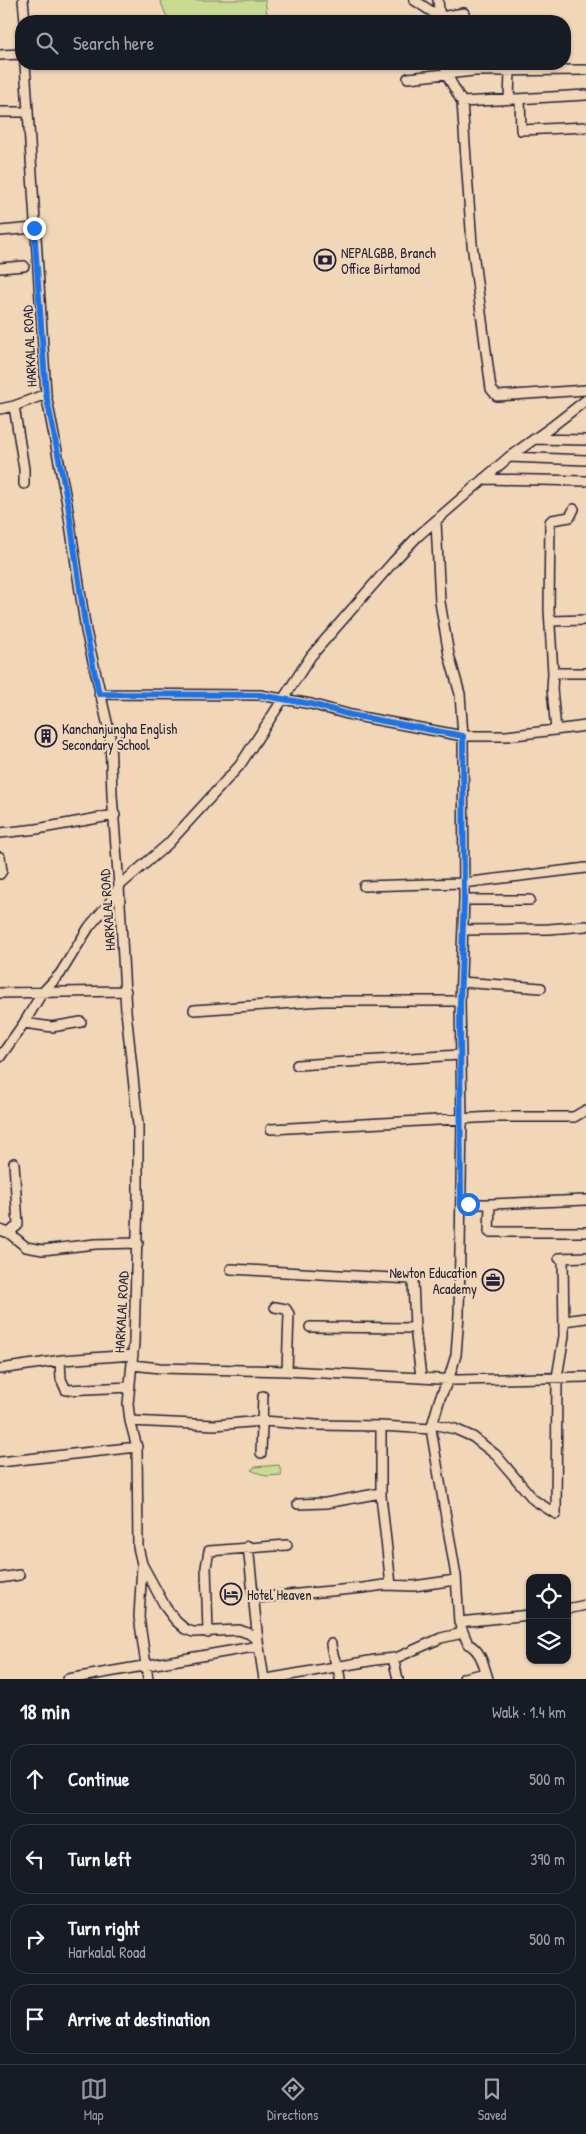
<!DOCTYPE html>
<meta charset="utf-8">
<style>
:root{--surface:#171b24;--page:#20242c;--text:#f1f3f6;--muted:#9ea1a6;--line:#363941;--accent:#9495a2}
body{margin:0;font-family:"Patrick Hand",sans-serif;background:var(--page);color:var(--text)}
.controls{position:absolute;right:15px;bottom:15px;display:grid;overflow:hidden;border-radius:10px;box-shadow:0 1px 4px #0004}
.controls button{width:45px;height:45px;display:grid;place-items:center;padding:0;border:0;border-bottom:1px solid var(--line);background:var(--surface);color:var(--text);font:25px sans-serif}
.stop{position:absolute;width:15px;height:15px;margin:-11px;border:4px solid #1a73e8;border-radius:50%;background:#fff}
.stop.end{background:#1a73e8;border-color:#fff;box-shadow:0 1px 5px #0008}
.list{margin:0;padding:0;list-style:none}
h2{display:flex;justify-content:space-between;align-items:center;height:65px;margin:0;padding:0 20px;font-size:21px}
h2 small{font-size:16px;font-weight:400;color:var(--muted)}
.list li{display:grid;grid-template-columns:32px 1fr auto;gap:15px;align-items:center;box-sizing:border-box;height:70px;margin:0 10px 10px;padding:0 10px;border:1px solid var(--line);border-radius:20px}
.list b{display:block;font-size:19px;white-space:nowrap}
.list p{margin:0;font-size:16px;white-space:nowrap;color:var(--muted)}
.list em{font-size:16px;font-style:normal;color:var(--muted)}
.icon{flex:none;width:28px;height:28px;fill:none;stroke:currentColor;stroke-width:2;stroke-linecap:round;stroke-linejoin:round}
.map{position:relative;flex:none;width:586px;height:1679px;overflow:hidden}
.search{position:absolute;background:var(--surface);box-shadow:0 1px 4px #0004;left:15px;right:15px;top:15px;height:55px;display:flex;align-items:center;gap:12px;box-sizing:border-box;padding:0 18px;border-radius:20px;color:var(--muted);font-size:19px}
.sheet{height:385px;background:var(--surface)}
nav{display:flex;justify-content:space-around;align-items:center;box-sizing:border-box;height:70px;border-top:1px solid var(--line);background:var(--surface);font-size:14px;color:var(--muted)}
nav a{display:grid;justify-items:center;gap:2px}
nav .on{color:var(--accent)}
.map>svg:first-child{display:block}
</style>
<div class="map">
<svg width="586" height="1679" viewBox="0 0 586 1679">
<rect width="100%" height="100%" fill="#f1d6b8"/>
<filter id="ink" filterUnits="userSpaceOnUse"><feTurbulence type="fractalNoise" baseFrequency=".02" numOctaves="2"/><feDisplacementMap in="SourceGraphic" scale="10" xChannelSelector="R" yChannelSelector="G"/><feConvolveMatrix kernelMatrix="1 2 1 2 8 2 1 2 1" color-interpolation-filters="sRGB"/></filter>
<g filter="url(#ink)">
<!-- green -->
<path fill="#c9db90" stroke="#767e66" d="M160,0H265L268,21L168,20Z
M279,1465L282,1475L266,1476L251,1470L255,1467Z"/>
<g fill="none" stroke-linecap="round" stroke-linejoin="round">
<!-- minor casing -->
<g stroke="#22223b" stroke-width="12">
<path id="minor" d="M23,0L25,21
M414,0L440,17L464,13
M438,0L440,21
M0,55L21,54
M25,64L46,394L67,504L86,631L110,735L112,795L119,886L126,1011L138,1125V1197L134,1342L128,1404L130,1421L137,1447L138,1547L142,1564L166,1608L176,1621L185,1629L193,1632L239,1630L250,1634L258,1641L264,1679
M445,64L447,75L462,102L472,244L491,389L497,396L586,390
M408,78L474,71L586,70
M509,99L510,71
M520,99L521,130L586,127
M462,102L586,95
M0,112H27
M0,231L34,228
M0,268L24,266
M14,406L24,469V484
M0,409L14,406L46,394
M534,439L586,440
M509,457L586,460
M483,479L586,481
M436,522L440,602L449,655L460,694L463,736L464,900L460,1001L462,1119L459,1314L456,1355L449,1378L440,1398L431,1429L456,1576L459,1622L468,1644C481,1650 484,1666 488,1679
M550,621L586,620
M553,673L549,610L550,522L552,520L570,517L574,509
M99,694L260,695L311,704L351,715L463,736H507L586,726
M556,730L552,689L553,673H586
M0,833L37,829L115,815
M0,857L2,871L0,874
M364,886L463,883L586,868
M464,900H530
M463,930L549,929L586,926
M461,982L541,988
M0,993L126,991
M194,1010L322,1001H460
M24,1023L52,1027L81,1022
M0,1057L24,1023L42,993L60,974L89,927L110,902L119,886L168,844L240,765L311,656L394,561L418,536L509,457L550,428L586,400
M297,1065L460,1055
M271,1129L494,1117H574L586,1110
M461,1204H490L489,1232H586
M490,1204L586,1200
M0,1230L9,1233L26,1247L43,1250L95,1244L138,1243
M9,1233L18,1225L14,1163
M559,1258L586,1257
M231,1269L411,1279L413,1281L415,1328L421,1377
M275,1307L286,1309L289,1314L287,1371
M564,1321L586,1318
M310,1327L415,1328
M60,1361L61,1379L66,1390L130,1387
M132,1365L160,1368L287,1371L458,1380L586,1377
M0,1369L62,1360L133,1355
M130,1421L215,1425L263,1421L317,1425L381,1426L431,1429
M433,1424L455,1429L473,1437L496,1455L534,1500L556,1514
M381,1426V1496L391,1585
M261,1453L263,1396
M0,1462L137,1447
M298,1504L326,1503L381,1493
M556,1514L557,1377L564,1336L563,1258
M248,1546L258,1641
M142,1565L139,1617L148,1679
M0,1578L19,1575
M255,1598L363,1588L384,1585L414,1586L455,1580
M567,1609L586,1605
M459,1622L530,1615
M208,1633L206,1567L209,1551L287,1545
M331,1644C332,1657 339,1667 340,1679
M393,1658L398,1679
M464,1678L486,1673
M68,1679L259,1646
M267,1679L375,1660L396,1658L441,1638L463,1633"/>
</g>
<!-- minor -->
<use href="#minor" stroke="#f1d6b8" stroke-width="9"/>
</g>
</g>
<g fill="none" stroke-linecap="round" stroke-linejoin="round" filter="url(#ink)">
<!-- route -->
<path stroke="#1a73e8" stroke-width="6" d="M34,228L46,394L68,504L86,631L99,694L260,695L311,704L351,715L463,736L464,900L460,1002L461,1204H468"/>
</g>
<!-- icons -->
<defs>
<g id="bank-ring" transform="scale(1.125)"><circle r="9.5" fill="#f1d6b8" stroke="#22223b" stroke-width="1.5"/><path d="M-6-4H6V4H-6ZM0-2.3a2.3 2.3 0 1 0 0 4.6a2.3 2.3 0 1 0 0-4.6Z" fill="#22223b"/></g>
<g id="building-ring" transform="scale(1.125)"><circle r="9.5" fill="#f1d6b8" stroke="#22223b" stroke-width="1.5"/><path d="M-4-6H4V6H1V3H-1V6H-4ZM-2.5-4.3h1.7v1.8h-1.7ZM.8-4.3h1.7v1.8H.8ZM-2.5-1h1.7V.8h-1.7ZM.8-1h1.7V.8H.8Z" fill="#22223b"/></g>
<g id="office-ring" transform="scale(1.125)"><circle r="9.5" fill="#f1d6b8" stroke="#22223b" stroke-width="1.5"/><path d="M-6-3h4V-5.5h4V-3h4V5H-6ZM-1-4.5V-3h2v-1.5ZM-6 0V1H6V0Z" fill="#22223b"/></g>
<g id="hotel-ring" transform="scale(1.125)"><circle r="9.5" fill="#f1d6b8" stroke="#22223b" stroke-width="1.5"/><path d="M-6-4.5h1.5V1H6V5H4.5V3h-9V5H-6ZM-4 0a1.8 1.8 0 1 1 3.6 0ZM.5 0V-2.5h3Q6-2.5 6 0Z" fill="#22223b"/></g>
</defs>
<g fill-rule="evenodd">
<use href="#bank-ring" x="325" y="260"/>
<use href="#building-ring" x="46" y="736"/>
<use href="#office-ring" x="493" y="1280"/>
<use href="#hotel-ring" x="231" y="1594"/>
</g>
<g text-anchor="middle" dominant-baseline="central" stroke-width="4.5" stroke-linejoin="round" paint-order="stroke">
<!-- poi labels -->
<g font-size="14" fill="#22223b" stroke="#f1d6b8" text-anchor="start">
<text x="341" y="252">NEPALGBB, Branch<tspan x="341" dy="16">Office Birtamod</tspan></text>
<text x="62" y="728">Kanchanjungha English<tspan x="62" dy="16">Secondary School</tspan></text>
<text x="477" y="1272" text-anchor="end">Newton Education<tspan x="477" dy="16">Academy</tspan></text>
<text x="247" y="1594">Hotel Heaven</text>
</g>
<!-- street labels -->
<g font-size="14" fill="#22223b" stroke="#f1d6b8">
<text transform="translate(29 346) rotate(-93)">HARKALAL ROAD</text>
<text transform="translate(107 910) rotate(-94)">HARKALAL ROAD</text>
<text transform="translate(121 1312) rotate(-87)">HARKALAL ROAD</text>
</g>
</g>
</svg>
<div class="controls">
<button><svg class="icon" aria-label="locate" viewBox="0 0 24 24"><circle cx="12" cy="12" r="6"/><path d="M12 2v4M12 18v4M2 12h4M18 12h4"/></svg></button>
<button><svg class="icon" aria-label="layers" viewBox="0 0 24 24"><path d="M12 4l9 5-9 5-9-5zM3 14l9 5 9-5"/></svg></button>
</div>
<div class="stop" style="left:468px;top:1204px"></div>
<div class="stop end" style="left:34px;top:228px"></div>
<div class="search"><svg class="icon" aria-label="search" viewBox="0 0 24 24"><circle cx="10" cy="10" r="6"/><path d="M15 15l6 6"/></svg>Search here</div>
</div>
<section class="sheet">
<h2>18 min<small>Walk · 1.4 km</small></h2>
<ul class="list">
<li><svg class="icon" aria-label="ahead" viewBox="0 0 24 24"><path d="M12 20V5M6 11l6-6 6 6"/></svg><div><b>Continue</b></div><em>500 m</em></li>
<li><svg class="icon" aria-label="left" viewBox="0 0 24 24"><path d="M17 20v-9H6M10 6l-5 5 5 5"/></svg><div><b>Turn left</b></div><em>390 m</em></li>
<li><svg class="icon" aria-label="right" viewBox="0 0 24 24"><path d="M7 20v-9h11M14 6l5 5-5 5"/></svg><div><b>Turn right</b><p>Harkalal Road</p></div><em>500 m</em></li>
<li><svg class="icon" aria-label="arrive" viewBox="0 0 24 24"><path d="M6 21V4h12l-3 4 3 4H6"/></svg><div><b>Arrive at destination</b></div></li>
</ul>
</section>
<nav>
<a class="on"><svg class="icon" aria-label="map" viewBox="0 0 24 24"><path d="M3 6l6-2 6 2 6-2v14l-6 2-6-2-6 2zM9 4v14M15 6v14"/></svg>Map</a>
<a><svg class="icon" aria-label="directions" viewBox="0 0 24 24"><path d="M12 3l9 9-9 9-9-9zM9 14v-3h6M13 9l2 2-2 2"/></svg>Directions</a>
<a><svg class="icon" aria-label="saved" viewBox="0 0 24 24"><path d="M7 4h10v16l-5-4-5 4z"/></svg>Saved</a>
</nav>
